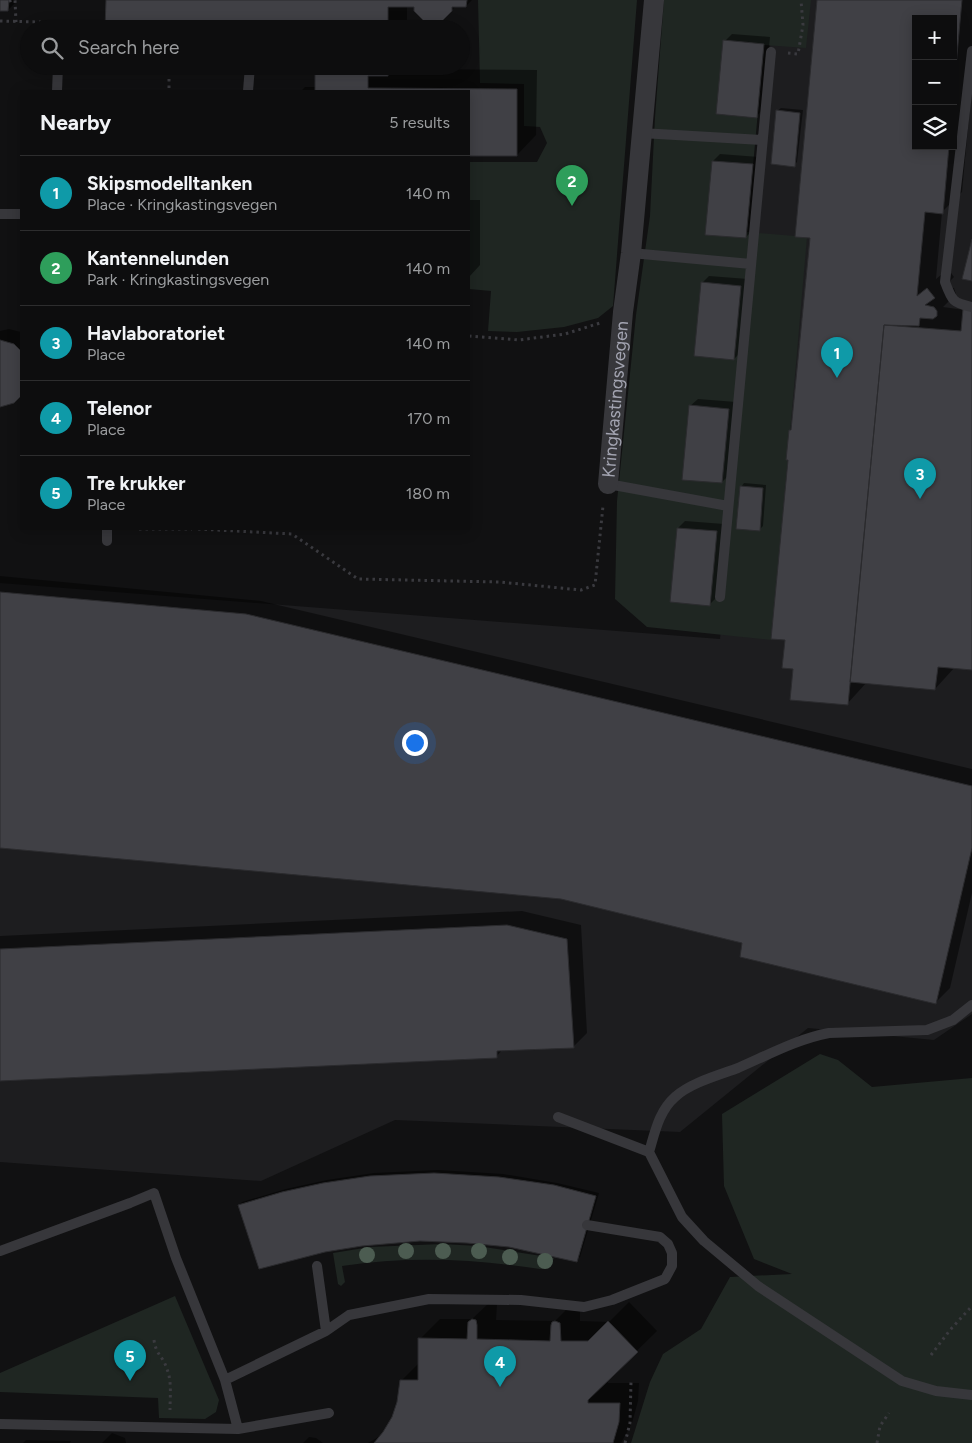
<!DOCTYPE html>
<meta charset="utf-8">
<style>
:root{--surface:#0d0d0e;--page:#1b1b1c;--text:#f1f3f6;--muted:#9a9c9e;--line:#2d2d2e;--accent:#0f766e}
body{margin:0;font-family:Figtree,sans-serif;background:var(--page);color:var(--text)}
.controls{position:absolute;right:15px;top:15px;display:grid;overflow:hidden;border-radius:0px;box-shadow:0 2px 12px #0003}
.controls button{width:45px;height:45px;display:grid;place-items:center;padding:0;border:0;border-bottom:1px solid var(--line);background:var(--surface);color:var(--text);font:25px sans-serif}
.you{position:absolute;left:414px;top:742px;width:18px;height:18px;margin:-12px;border:4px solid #fff;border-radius:50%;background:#1a73e8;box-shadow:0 0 0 8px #1a73e833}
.badge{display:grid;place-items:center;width:32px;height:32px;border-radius:50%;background:var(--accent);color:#fff;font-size:16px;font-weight:700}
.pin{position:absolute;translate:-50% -41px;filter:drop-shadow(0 1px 2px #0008)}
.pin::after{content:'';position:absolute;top:26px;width:18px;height:15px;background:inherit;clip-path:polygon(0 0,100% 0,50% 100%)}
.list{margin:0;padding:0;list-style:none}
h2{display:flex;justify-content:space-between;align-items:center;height:65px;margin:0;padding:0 20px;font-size:21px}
h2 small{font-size:16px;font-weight:400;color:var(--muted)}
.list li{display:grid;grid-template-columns:32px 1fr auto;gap:15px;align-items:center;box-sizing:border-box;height:75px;padding:0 20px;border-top:1px solid var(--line)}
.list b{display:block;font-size:19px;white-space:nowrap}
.list p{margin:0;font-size:16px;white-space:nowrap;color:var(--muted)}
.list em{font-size:16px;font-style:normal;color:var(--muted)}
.icon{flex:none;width:28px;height:28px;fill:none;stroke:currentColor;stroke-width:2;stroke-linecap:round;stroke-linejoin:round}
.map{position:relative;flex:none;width:972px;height:1443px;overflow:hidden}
.search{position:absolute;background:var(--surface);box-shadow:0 2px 12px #0003;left:20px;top:20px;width:450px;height:55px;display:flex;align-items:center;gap:12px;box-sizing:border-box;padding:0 18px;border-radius:28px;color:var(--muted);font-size:19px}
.panel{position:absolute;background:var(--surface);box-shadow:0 2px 12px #0003;left:20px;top:90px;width:450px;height:440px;border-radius:0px}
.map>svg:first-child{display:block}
</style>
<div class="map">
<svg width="972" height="1443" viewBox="0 0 972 1443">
<rect width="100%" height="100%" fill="#111112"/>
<!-- built -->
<path fill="#1d1d1f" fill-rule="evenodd" d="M747,0H972V1014L934,1040L808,1028L680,1132L395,1120L261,1181L0,1162V583L720,639L772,24ZM916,19H953V146H916Z"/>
<!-- green -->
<path fill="#1f2622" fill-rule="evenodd" d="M478,0H637L613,306L598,318L564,327L517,332L488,331L491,291L469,289V162H537L547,143L540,127L524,126V84L480,83Z
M664,0H811L806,48L764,45L747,232L807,237L772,640L647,627L615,599L617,501L636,315L650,216L655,117ZM724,40L757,118H756L716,114Z
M820,1054L838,1060L872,1087L972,1078V1443H631L650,1382L663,1354L701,1329L730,1277L792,1274L754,1259L724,1186L722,1114Z
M442,1244L478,1246L554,1258L550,1267L540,1269C475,1259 408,1256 342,1266L345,1282L341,1286L338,1284L333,1253L370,1247Z
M175,1296L219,1400L216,1412L205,1419L159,1418L158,1398L0,1392V1373Z"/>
<!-- shadow -->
<path fill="#0007" fill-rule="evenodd" d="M0,0H15V3L8,10H0Z
M107,0H472L466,6H456L433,28L415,6H407V29H321L303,23L150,22L143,29H106Z
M818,0H972V85L962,192L942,212L936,279L948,269L954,277L945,286L954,288L956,294L943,307L965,310L972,669L955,667L935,689L867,682L847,704L795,668L786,639L790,430L793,427L811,237ZM916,19H953V146H916Z
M732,34L770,37L763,109L756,117L725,41Z
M316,66H396L393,69L537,70L536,135L517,155H469V91H301L305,87H316Z
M781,108L803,110L797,162L794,165L777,111Z
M720,154L759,157L753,230L746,237L713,161Z
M469,200H480V265L469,277Z
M709,276L748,279L741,352L734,359L702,283Z
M9,329L21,332V394L14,402L0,405V331Z
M698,399L736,402L729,475L722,482L690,406Z
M744,483L766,485L763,526L759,530L741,487Z
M685,521L724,524L717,597L710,604L678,528Z
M0,576L261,601L972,769V893L950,988L936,1002L743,942L562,898L0,847Z
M522,911L581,925L587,1033L573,1047L503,1049L496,1057L0,1080V936Z
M438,1170L503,1174L557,1183L599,1193L580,1257L576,1260L509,1246L239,1205L242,1202L286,1189L327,1180L374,1173Z
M574,1302L580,1304V1321L609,1322L629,1302L657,1331L607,1380L608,1383H639L638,1401L632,1423L621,1443H368L382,1435L393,1418L398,1403L401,1381L419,1363L420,1339L440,1319H472L489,1303L497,1304L496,1320L555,1321Z
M112,1433L125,1438L126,1443H102Z
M309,1437L316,1438L323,1443H303Z
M26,1440L71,1441L70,1443H23Z"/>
<!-- building -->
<path fill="#404045" stroke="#2b2b2e" d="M0,0H9L8,11H0Z
M106,0H467L466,7H452V11L434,29H432L414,11V7H388V29H302V25L142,23V29H105Z
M817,0H962L953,99V19H916V146H949L943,214L925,212L917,296L927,288L935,298L925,305L934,307L937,311V316L933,319L920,318L919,326L884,325L848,705L790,700L793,669L782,668L785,640L771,639L788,460H786L789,430H791L810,238L795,237Z
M723,40L764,44L757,118L716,114Z
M315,66H388V76H368V88L517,89V156H469V91H315Z
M776,110L800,113L795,167L771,164Z
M712,161L753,164L746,238L705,235Z
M972,239V281L962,279Z
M701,282L741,286L734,360L694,356Z
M963,309L972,310V670L938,667L935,690L850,682L884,325L961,331Z
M0,340L14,344L21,351V396L14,403L0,407Z
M689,405L729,409L722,483L682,480Z
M740,486L763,488L760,531L736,529Z
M677,528L717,531L710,606L670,602Z
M0,592L246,614L972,786V848L936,1004L740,957L742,943L561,899L0,848Z
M507,925L567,939L574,1048L497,1051V1058L0,1081V949Z
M434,1173L499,1177L554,1185L596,1196L577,1262L509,1247L467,1243L420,1241L362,1246L325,1252L259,1269L238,1205L282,1192L323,1183L370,1176Z
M472,1319L476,1320L477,1325V1339L550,1341L551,1325L552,1322L555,1321L560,1323L561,1341H588L608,1321L638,1352L588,1400V1403H620L619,1422L613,1443H374L383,1432L392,1417L397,1402L400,1380H418V1338L467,1339L468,1322Z"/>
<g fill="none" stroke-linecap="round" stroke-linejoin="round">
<!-- path -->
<path stroke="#3a3a3f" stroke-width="3" stroke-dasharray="2.5 4" stroke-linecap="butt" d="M9,1L15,0L16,22
M0,21L40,22L43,29
M788,53L798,54L803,25L801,0
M169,66V91
M469,336L519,340L565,334L600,323
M139,529H192
M198,529L292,534L358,579L499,582L581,590L595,585L603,506
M154,1340C156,1355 163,1356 167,1369C172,1382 170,1396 170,1410
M931,1355L950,1330L972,1306
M625,1443L630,1423L631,1381
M877,1443L880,1426L889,1413"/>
<!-- lane -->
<path stroke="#37373b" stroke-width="10" d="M972,51L945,282C952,301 953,303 972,307
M57,91L58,66
M248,91L250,66
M641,133L762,140
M0,214H21
M631,253L751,264
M608,484L728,506
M107,541V529
M720,597L771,52
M558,1117L649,1152L682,1217L704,1241L758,1286L902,1381L936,1391L972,1395
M649,1152C655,1132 659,1111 675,1097C690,1083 719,1075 738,1068C768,1055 797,1039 829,1033L927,1030L953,1020L972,1005
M0,1251L130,1203L154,1193L176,1258L225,1380L238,1429L329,1413
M317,1266L326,1331
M225,1380L326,1331L349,1315L429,1299L521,1300L584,1307L612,1300L665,1279L672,1266V1253L668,1244L660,1237L587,1225
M0,1424L238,1429"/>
<!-- street -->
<path stroke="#37373b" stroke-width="20" id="s1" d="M608,484L623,312L631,253L654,0"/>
</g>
<!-- trees -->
<g fill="#4c5c51">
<circle cx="406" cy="1251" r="8"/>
<circle cx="443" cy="1251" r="8"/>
<circle cx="479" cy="1251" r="8"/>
<circle cx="367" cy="1255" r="8"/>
<circle cx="510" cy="1257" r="8"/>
<circle cx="545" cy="1261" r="8"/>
</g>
<g text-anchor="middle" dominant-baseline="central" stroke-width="4" stroke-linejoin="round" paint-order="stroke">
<!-- street labels -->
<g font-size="18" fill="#a3a4b1" stroke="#0c0c0d">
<text stroke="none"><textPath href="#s1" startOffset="85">Kringkastingsvegen</textPath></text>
</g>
</g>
</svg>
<div class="controls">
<button>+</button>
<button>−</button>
<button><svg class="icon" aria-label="layers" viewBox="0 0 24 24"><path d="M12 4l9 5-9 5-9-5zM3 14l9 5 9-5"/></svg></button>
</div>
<div class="you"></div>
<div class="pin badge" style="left:837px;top:378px;background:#0f9aa8">1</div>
<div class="pin badge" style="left:572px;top:206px;background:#2e9e5b">2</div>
<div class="pin badge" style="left:920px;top:499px;background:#0f9aa8">3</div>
<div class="pin badge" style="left:500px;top:1387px;background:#0f9aa8">4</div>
<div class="pin badge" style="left:130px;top:1381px;background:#0f9aa8">5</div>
<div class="search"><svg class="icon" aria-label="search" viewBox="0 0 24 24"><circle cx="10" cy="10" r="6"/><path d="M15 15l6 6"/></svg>Search here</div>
<section class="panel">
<h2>Nearby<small>5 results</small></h2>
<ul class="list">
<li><span class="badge" style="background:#0f9aa8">1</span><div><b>Skipsmodelltanken</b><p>Place · Kringkastingsvegen</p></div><em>140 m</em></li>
<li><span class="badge" style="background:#2e9e5b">2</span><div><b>Kantennelunden</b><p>Park · Kringkastingsvegen</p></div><em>140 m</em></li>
<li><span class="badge" style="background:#0f9aa8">3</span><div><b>Havlaboratoriet</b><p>Place</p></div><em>140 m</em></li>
<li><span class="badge" style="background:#0f9aa8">4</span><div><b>Telenor</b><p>Place</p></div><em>170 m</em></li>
<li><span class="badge" style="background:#0f9aa8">5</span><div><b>Tre krukker</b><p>Place</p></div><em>180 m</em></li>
</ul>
</section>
</div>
